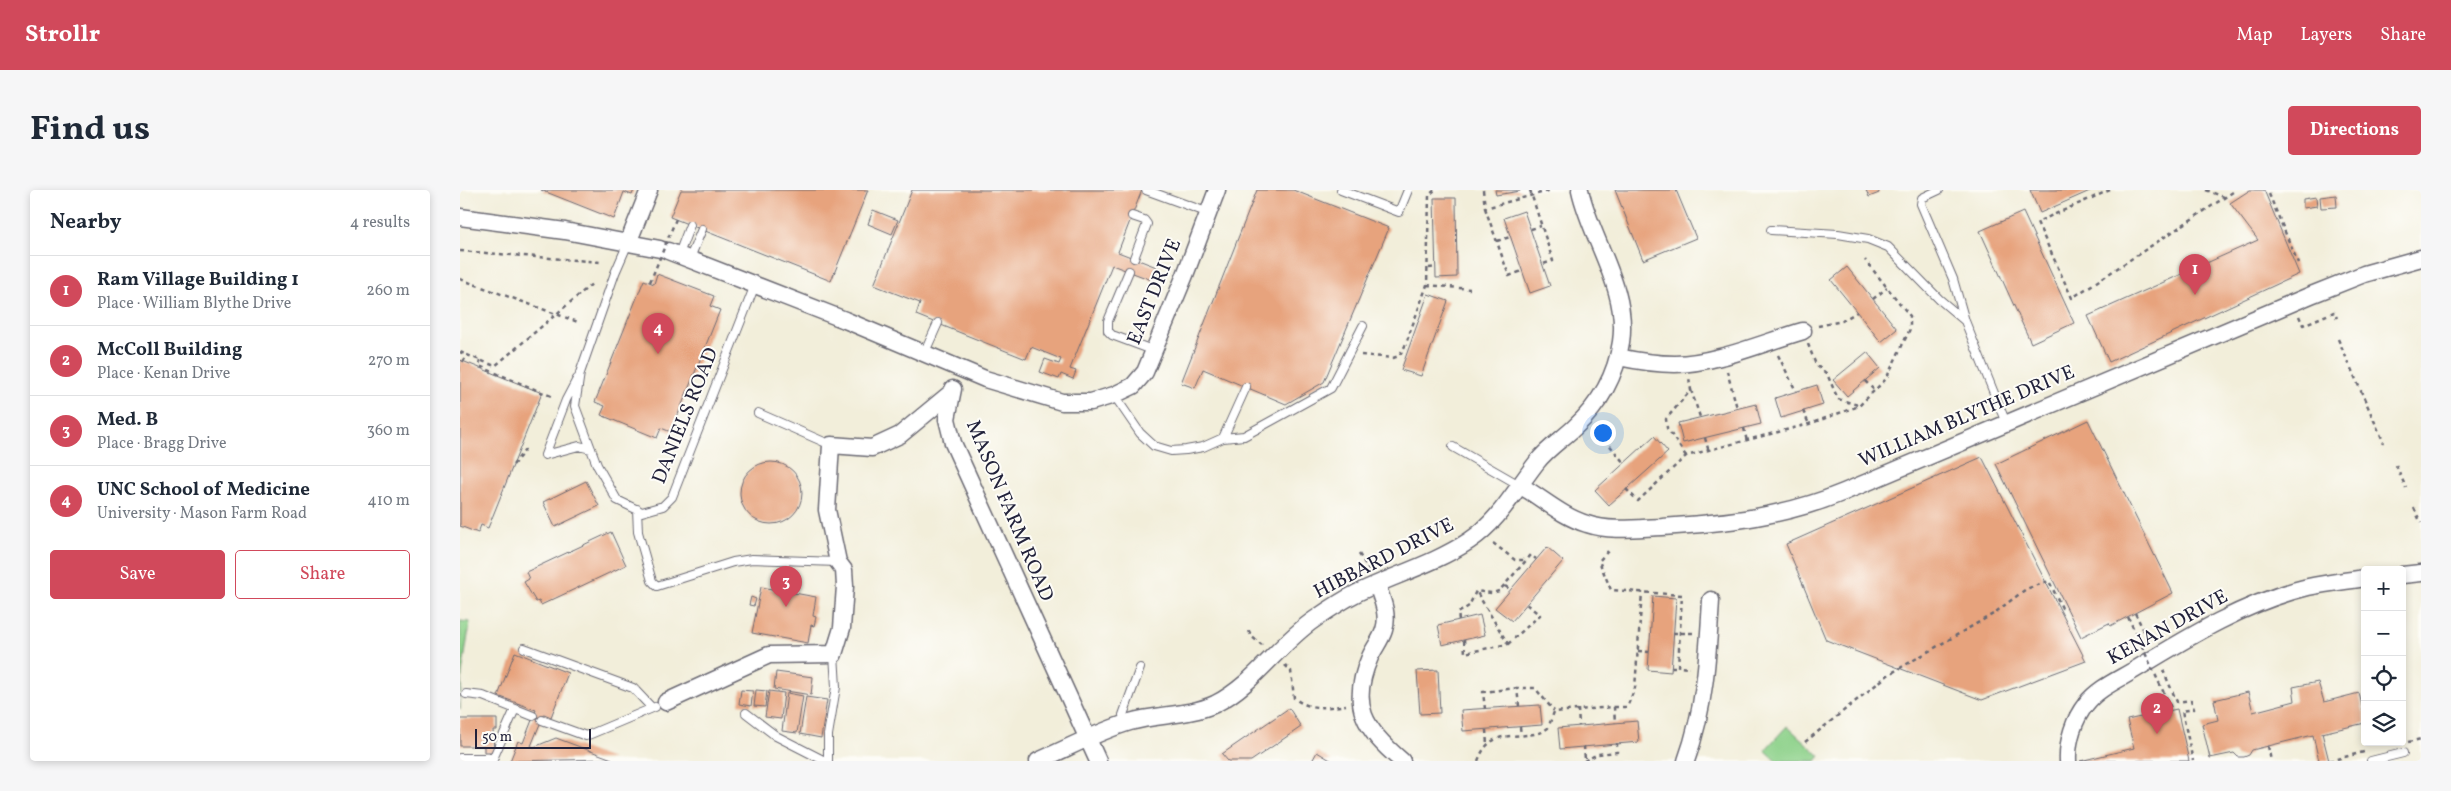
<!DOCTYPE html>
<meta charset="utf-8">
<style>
:root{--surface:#fff;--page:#f6f6f7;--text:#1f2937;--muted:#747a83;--line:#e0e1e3;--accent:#d1495b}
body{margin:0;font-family:Vollkorn,serif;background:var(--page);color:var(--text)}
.controls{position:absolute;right:15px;bottom:15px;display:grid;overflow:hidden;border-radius:5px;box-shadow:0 2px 8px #0003}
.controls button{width:45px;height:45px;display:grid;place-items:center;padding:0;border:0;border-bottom:1px solid var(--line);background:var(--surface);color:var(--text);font:25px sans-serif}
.scale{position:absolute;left:15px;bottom:12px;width:116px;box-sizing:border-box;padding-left:5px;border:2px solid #22223b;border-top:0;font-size:14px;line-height:18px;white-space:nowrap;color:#22223b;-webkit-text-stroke:4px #fdfcf7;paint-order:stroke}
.you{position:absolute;left:1142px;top:242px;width:18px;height:18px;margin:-12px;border:4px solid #fff;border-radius:50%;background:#1a73e8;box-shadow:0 0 0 8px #1a73e833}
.badge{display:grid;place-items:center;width:32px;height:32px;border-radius:50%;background:var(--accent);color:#fff;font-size:16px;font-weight:700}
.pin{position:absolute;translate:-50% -41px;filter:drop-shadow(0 1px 2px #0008)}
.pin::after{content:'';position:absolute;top:26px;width:18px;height:15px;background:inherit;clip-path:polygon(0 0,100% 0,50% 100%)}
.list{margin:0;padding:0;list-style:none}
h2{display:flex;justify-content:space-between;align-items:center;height:65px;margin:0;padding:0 20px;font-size:21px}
h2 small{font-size:16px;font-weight:400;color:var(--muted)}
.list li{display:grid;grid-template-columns:32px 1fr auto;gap:15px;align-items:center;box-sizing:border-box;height:70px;padding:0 20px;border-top:1px solid var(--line)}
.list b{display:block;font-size:19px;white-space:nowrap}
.list p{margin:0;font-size:16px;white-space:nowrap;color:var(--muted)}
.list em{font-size:16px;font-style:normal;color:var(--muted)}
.actions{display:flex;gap:10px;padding:15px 20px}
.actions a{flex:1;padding:11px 0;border:1px solid var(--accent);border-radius:5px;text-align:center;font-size:18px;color:var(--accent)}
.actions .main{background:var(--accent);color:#fff}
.icon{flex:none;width:28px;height:28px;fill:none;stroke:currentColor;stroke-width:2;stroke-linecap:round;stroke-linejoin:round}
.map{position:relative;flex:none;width:1961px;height:571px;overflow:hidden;border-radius:5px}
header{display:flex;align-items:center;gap:30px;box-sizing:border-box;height:70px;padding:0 25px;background:var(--accent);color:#fff}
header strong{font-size:24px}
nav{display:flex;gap:28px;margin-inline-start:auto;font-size:18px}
.intro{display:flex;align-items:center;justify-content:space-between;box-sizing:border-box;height:120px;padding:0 30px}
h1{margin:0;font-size:35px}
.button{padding:12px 22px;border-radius:5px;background:var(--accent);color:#fff;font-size:18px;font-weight:700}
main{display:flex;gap:30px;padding:0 30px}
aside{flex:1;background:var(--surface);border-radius:5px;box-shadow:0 2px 8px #0003}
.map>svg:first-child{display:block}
</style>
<header>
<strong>Strollr</strong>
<nav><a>Map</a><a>Layers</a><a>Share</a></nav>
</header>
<div class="intro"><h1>Find us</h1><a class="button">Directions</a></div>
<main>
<aside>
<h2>Nearby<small>4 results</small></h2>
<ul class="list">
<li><span class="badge">1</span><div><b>Ram Village Building 1</b><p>Place · William Blythe Drive</p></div><em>260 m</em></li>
<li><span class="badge">2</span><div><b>McColl Building</b><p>Place · Kenan Drive</p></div><em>270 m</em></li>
<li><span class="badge">3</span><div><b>Med. B</b><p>Place · Bragg Drive</p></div><em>360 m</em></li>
<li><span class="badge">4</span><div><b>UNC School of Medicine</b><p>University · Mason Farm Road</p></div><em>410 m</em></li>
</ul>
<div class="actions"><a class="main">Save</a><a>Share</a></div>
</aside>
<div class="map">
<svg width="1961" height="571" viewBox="0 0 1961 571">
<rect width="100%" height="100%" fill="#fdfcf7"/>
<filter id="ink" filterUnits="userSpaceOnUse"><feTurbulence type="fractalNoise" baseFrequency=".02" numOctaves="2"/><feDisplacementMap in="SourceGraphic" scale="10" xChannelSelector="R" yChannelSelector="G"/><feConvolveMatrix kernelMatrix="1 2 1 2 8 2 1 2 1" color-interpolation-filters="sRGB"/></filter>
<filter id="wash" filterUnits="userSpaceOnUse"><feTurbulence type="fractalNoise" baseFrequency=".0096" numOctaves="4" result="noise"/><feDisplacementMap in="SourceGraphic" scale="20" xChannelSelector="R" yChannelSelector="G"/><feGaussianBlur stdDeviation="1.12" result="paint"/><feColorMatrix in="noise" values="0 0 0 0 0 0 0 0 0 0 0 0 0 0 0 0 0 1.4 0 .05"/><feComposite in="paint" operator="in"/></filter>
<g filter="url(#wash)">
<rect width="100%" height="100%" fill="#f2eeda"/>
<!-- green -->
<path fill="#8dd18a" stroke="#587a62" d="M0,431L10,432L2,484L0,519Z
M1327,536L1360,566L1356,571H1317L1305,560Z"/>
<g id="blocks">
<!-- building -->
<path fill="#e7a37d" d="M81,0H174L172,5L164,2L154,29Z
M221,0H408L371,91L210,27Z
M452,0H682L658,62L699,78L694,91L652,75L610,179L616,181L613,189L601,184L599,189L580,182L585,169L599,174L601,169L571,157L566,169L456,125L460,113L414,95Z
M797,0H833L929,38L864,192L826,214L743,179L735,198L721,193Z
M1035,0H1060V1L1036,5Z
M1155,0H1216L1236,48L1183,70Z
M1406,0H1418L1419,3L1409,7Z
M1570,0H1632L1580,23Z
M1790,0H1804L1839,84L1649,172L1628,126L1798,50L1770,13Z
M1876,5L1877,17L1861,18L1860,7Z
M1856,7L1857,16L1843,18V9Z
M974,8H996L997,87L976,88Z
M413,20L438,30L432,44L408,34Z
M1064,21L1090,96L1070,103L1044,28Z
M1563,22L1614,133L1571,153L1520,41Z
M1387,77L1437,139L1421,152L1371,90Z
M197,84L254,106L250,116L260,120L211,242L201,238L197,248L141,225L145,216L135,212L184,90L194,94Z
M968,104L988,111L961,186L941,180Z
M1407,162L1420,178L1387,206L1373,190Z
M0,170L82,203L28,338L21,335L18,343L0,336Z
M1357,195L1363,215L1321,228L1315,208Z
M1296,214L1301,234L1223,253L1218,233Z
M1628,230L1713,403L1650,436L1649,433L1621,447L1536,274Z
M1194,246L1208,262L1149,315L1135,300Z
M1522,267L1626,471L1522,510L1366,450L1326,354Z
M280 303a31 31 0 1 1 62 0a31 31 0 1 1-62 0Z
M126,291L139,316L95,337L83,312Z
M151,342L166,375L81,415L79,411L76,412L64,392L69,389L66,382Z
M1087,357L1103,371L1052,431L1035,418Z
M301,397L356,407L353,426L356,427L354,436L351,435L348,453L292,443Z
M1193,406L1216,408L1211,482L1188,480Z
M291,407L296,409L294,416L289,415Z
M1020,425L1025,445L982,455L978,435Z
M55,462L108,483L91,527L84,524L71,556L74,557L96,548L152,569L50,571L58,551L63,553L76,520L38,506Z
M978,480L980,523L960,524L957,481Z
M316,482L353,487L351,505L314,499Z
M1858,492L1864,512L1899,503L1905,528V533L1862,543L1869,571H1859L1853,545L1792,560L1789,565L1784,567H1778L1774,563L1750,568L1742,534L1758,530L1754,510L1788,502L1793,522L1835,511L1833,497Z
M281,500L293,501L291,516L279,514Z
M296,500L307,501L305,517L294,516Z
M309,501L324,503L321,529L305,527Z
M327,503L343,506L337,543L322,541Z
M346,507L367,510L361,548L340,544Z
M1080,515L1082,535L1003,541L1001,520Z
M829,518L841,537L791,571H768L762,564Z
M1717,519L1729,571H1620L1674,558L1667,530Z
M0,529H37V540H33L34,562H24V556H0Z
M1177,531L1179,552L1100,559L1098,538Z
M857,562L872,571H852Z"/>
</g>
</g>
<g filter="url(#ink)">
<use href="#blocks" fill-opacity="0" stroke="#6b6973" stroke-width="1"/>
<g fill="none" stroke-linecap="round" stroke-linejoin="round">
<!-- service casing -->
<g stroke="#6b6973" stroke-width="10">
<path id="service" d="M686,0L749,23
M881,0L939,22L948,0
M1479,0L1462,8L1461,14L1493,89L1505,131L1546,233
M672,26L684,30L687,34L674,68
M1311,40L1378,44L1408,49L1428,57L1479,109L1505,131
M168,53L155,83L120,183L115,216L137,275L157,310L182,322L203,316L212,307L295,95
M219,64L230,35
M230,68L242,39
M669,81L648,131V141L652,145L695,161
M464,164L478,133
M117,189L106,210L85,265L119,256L131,259
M654,205L680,243L694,256L711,261L726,260L743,257L763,248L784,246L871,198L903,136
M298,223L371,255
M763,248L786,197
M993,257L1061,296
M177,319L178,342L192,391L197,396L273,372L292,369L378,372
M64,458L173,498L192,518
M6,504L23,506L73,526
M286,523L316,546L365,571
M663,525L680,478
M82,530L126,546L195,517
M0,568H34
M32,571L55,519
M368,571V545L376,497L374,464
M1911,571L1943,563"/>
</g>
<!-- minor casing -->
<g stroke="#6b6973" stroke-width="19">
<path id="minor" d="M0,27L105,41L200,59
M168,53L189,0
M208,61L385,130L525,189L602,212H631L654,205L673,196L685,182L725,85L757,0
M1158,167C1177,171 1196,174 1215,174C1254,174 1305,152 1343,141
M493,199L487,229L493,253L638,571
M1061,296C1082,308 1103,327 1127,334C1151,342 1177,338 1202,337C1265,333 1324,327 1384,302L1851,105L1904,84L1961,68
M1942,385L1961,383
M917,395C922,409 929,425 924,440C921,450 914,458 910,467C889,515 904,539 942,571
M206,512L309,465L374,464L382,438L385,396L384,380L378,372L367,320L371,255L412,258L440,245L492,202
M578,571C608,558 639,541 670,532C698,524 729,526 755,514C795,494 818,454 855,429C868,420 883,410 897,403C934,385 974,374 1009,351C1039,331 1055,300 1077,272C1087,259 1101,250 1114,238C1139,215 1156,186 1161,152C1169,99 1131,50 1120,0
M1226,571C1245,519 1248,465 1251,410
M1608,571C1607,551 1614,529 1626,514C1638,498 1660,489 1676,479C1730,446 1786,412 1848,397C1867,393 1886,391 1905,388"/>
</g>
<!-- path -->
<path stroke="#6b6973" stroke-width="2.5" stroke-dasharray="4 4" stroke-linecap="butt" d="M1023,0L1025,18L1092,0
M1070,0L1093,71L1083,74
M1650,0L1577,32L1612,108L1776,0
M1746,0L1764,7
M1809,4L1838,73
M1025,18L1049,86L1062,81
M1071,39L1081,36
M1037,51L1050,47
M0,61L141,72
M969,78L976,77
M0,89L118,132
M967,95L1010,99
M1413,109L1427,98
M1839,126L1843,135L1874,122L1877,128
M1358,136L1382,131L1397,122
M1878,149L1924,253
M1348,154L1356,175L1367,184L1378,209L1398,215
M0,162L7,165
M901,165L933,168L939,166L945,156L967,95L969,5L975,0
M1318,165L1336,201
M20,170L19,176L91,206
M3,172L7,165L35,176L133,93
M1267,181L1277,218
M1405,191L1415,201
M1231,200L1240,227
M1343,221L1349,234
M1135,237L1164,273
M1284,238L1287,252
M1245,248L1249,262
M1226,266L1207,238L1206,229L1231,200L1229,188
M53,275L65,260L69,261
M1936,275L1946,298
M1166,299L1178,311L1226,266L1349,234L1399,216L1426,189L1450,139V126L1405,70
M1954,318L1961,333
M1033,353L1055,370H1067
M1148,361L1139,371L1151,400L1222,405L1218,477L1230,478
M899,364L909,380
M1045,396L1051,400
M1675,423L1690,453
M999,430L998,423L1009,416L1016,401L1032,403L1039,401L1071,365L1076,369
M789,441L792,447L802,455
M1213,443H1234
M1004,450L1005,463L1048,454L1016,401
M1048,454L1080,425L1066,414
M1178,461L1189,462
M825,475L831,481L834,508C848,520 868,518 886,515
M1211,477H1218
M1703,480L1717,512L1731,510L1734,519L1722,521L1733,571
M1059,516L1057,498H1075L1094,521
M1154,517H1167L1175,498L1182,402
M1025,519L1023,502L1057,498
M1118,519L1119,536
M1060,537L1061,545
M1026,540L1027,555
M1345,552L1428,485L1533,424L1566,399L1589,391L1602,418L1606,417
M1948,552L1961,549
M1124,556L1125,570
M1808,556L1811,571
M1018,571C1031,536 1054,551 1082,542L1088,538L1094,522L1154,517L1155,533
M1124,571L1138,564L1157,562V553
M1869,571L1904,562"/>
<!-- service -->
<use href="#service" stroke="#fff" stroke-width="8"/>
<!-- minor -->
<use href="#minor" stroke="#fff" stroke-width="16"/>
<!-- path-bridge -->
<path stroke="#6b6973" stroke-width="2.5" stroke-dasharray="4 4" stroke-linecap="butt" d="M190,92L216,29
M1668,427L1712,520"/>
</g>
</g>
<g text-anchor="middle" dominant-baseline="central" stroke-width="4" stroke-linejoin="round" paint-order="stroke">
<!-- street labels -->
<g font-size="20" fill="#22223b" stroke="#fdfcf7">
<text transform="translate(695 102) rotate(-68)">EAST DRIVE</text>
<text transform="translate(226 226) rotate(-68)">DANIELS ROAD</text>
<text transform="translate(1507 227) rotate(-23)">WILLIAM BLYTHE DRIVE</text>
<text transform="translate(549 321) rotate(67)">MASON FARM ROAD</text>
<text transform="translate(924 369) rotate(-27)">HIBBARD DRIVE</text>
<text transform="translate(1708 438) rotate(-29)">KENAN DRIVE</text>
</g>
</g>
</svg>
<div class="controls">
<button>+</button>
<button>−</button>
<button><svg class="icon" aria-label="locate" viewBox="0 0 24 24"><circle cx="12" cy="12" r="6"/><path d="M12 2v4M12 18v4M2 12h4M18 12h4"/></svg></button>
<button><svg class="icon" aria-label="layers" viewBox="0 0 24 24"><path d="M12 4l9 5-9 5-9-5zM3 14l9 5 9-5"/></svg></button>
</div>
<div class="scale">50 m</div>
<div class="you"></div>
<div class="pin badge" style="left:1735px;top:105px">1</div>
<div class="pin badge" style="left:1697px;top:544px">2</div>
<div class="pin badge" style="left:326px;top:417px">3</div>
<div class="pin badge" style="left:198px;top:164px">4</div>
</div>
</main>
